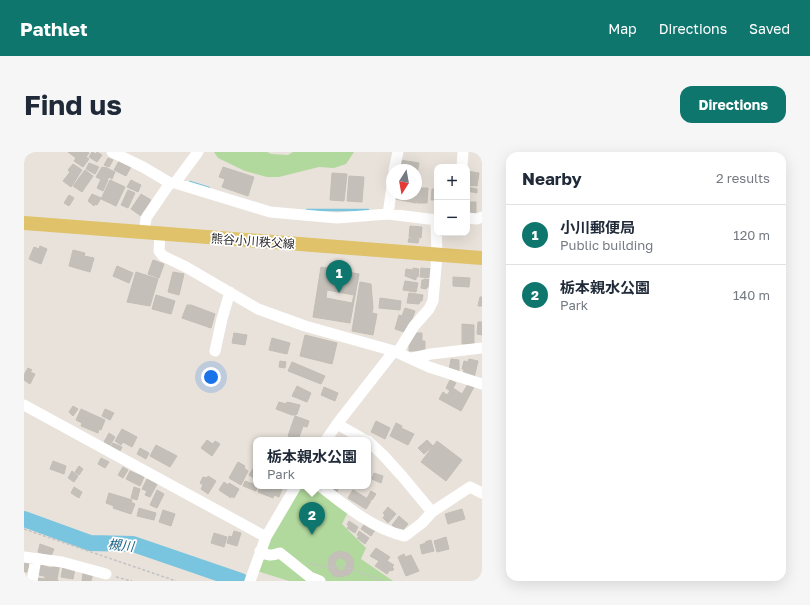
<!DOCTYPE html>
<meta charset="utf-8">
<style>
:root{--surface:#fff;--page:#f6f6f7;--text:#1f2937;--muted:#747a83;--line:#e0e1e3;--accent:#0f766e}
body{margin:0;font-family:"Golos Text","Noto Sans JP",sans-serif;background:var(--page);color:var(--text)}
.controls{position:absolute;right:12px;top:12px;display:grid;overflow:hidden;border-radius:8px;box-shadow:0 4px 16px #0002}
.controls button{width:36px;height:36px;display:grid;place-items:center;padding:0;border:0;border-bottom:1px solid var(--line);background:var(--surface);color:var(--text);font:20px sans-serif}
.compass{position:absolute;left:362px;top:12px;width:36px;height:36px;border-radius:50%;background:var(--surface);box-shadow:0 4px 16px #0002;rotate:191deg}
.you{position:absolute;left:187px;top:225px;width:14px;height:14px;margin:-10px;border:3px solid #fff;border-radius:50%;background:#1a73e8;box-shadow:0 0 0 6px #1a73e833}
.badge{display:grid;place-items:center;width:26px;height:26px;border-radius:50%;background:var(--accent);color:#fff;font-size:13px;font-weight:700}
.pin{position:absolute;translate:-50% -33px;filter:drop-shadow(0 1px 2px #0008)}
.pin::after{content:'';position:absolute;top:21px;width:14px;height:12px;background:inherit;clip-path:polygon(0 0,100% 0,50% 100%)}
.popup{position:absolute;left:229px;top:285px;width:118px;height:52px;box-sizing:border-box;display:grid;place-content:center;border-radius:8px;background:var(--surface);filter:drop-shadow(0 1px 3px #0005);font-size:13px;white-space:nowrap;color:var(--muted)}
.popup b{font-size:15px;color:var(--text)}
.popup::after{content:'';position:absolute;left:50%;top:100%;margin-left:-8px;border:8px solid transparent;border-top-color:var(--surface)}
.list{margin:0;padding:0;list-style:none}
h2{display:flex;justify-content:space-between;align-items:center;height:52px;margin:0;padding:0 16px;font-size:17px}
h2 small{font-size:13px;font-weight:400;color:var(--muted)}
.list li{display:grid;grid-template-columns:26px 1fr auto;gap:12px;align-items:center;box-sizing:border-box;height:60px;padding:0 16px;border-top:1px solid var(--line)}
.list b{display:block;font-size:15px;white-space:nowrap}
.list p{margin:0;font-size:13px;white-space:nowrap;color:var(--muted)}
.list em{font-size:13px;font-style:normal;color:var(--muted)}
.map{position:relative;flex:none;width:458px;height:429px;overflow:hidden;border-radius:12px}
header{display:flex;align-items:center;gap:24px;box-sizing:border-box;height:56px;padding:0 20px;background:var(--accent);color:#fff}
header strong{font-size:19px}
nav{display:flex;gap:22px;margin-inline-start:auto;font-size:14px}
.intro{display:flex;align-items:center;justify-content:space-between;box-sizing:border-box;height:96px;padding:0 24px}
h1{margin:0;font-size:28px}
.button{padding:10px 18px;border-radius:12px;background:var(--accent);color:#fff;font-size:14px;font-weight:700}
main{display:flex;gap:24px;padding:0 24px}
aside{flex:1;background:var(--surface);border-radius:12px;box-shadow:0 4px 16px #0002}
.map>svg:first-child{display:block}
</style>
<header>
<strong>Pathlet</strong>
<nav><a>Map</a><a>Directions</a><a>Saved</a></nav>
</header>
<div class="intro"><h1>Find us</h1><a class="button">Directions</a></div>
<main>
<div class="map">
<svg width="458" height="429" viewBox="0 0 458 429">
<rect width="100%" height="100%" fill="#e8e2da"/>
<!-- green -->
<path fill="#b2d99d" d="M190,0H243L247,2L264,3L269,0H330L322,12L310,16L295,15L255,25H243L221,19L194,6Z
M278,334H292L324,360L318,372L342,396L337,407L369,429H265L233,419L241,393L261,359Z"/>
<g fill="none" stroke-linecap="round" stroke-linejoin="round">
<!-- stream -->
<path stroke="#79c4df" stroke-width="2.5" d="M166,30L185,36
M283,58H344"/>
<!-- river -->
<path stroke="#79c4df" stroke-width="16" d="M0,367L66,391L109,392L217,429"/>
</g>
<!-- building -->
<path fill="#c4c0b9" stroke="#c3beb5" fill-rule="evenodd" d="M44,0H63L65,1L62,5L65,7L59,15L50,9L52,6Z
M68,0L72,2L73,0L78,3L73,10L65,5Z
M84,6L89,8L85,15L80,13Z
M376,8L395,11L393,21L392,18L375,17Z
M95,9L107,15L102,24L90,18Z
M65,11L75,15L71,22L62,17Z
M49,12L58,18L47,35L39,29L46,20L44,18Z
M78,15L81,16V15L91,20L88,27L85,25L84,27L78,24L76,27L72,25Z
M199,15L230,25L224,44L198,35L201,27L195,25Z
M61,18L69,24L58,40L49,34Z
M443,19L455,21L453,34L443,33Z
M308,21L323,22L320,49L306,48Z
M325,24L340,25L338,50L323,49Z
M78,25L84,28L79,39L73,36Z
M86,28L101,35L92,54L77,47Z
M107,28L117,33L114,40L103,35Z
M443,35L453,37V41L443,39Z
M394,36H404L403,51H393Z
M408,37H413V50H411V48H407Z
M104,38L111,41L104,56L97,53Z
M68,42L77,46L73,53L71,52L70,54L64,49Z
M117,42L127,48L117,64L107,57Z
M372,42L393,44L392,51L371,47Z
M45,43L50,46L45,54L40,51Z
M443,50H452V61L443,60Z
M386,74L398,75L397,86L385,85Z
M385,86L395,87L394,91L384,90Z
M16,94L23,97L17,112L5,107L10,95L15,97Z
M49,98L61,101L60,104L70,106L66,120L45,114Z
M129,108L140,112L135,126L124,122Z
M93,114L109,121L105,131L89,124Z
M297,115L335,122L326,171L289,165ZM303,138L330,143L328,151L302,146Z
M389,116L395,117L394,125H392V128L381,124L382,117L389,118Z
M397,116L410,117L409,126L396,125Z
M112,120L134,127L126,154L103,150Z
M149,120L160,122L155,143L144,140Z
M429,125L446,126L445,135L429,134Z
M400,127L409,128L405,135H403L402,137L397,136L398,128H400Z
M381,129L394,131L392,140L379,138Z
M336,130L347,132L349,156L348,161L353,162L349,183L328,179Z
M385,141L399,143L398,149H396L395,152L383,151Z
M132,143L151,149L147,162L128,157Z
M456,145H458V154H454Z
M356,146L377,149L376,158L355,156Z
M163,153H167L191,162L187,176L158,166Z
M381,156L391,159L383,181L371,177L375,163L378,164Z
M454,170H458V183L453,182Z
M438,172L450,173V192H438Z
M210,181L223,183L221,193L208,191Z
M389,181H398V189H401V199H385V186H389Z
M281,183L313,191L308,212L276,204Z
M248,186L266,191L263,202L245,198Z
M427,207L435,208V220L425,218Z
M445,207L454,209L450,226L439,224L440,217H438L440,209L444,210Z
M256,209L262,210L261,216L255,215Z
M268,210L301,224L297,232L264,219Z
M4,216L8,218L6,220L11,222L6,232L0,228V223Z
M426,228L432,231L429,236L438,242L444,232L450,235L437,259L415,247L419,240L423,243L426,239L422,236Z
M273,234L287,241L283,250L268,244Z
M300,235L314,241L311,249L297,243Z
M255,250L262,252L263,250L276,253L273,262L272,263H268L252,257Z
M49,254L54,257L49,264L45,260Z
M57,257L81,268L77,278L75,277L74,281L57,274L58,271L52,268Z
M81,257L90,261L86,268L78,264Z
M271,264L285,269L283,275L279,274L274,288L264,284Z
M352,269L366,276L361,287L347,280Z
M372,271L378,274L377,276L390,282L384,293L366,284Z
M98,277L113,285L108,295L99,290L97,293L91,289Z
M85,281L91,285L85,295L81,293L82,291L80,290Z
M183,288L189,292L191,289L196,292L188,304L177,296Z
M403,288L409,294L400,302L394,296Z
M413,289L438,308L422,329L397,310Z
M89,291L98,295L95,301L86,296Z
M132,293L153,304L146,315L126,304Z
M116,296L125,301L122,307L113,302Z
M77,306L85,310L81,316L74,312Z
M29,309L42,314L40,322L26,317Z
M214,310L221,314L220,316L224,319L217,333L205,326Z
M232,312V327L225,323Z
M55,314L59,317L55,323L51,320Z
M99,315L104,318L99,326L94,323Z
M48,319L54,324L50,330L44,326Z
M106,319L120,325L116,334L102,327Z
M350,321L359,324L357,331L348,327Z
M184,324L192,329L184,342L177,337L179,333L176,331L179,325L183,326Z
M123,327L133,332L126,345L121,343L123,339L118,337Z
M221,329L229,332L230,329L232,330V334H234L232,339L219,334Z
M200,330L204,333L205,331L215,337L210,346L207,344V346L195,338Z
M236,334H259L255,345L250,343L249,346L234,340Z
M305,334H315L313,340L304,335Z
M50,335L58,340L55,346L47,341Z
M110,335L116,337L113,348L107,346Z
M133,338L140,342L133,356L126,353Z
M329,338L347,349L342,357L324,346Z
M347,339L352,342L348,348L343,346Z
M85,341L108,348L107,350L111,352L107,362L89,356L90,354L82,351Z
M364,355L372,362L364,371L359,366L361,363L359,361Z
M115,356L132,361L130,368L113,364Z
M438,357L441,367L424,372L421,362Z
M139,358L151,362L147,374L135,370Z
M375,364L384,372L378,379L375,376L374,378L368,373Z
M325,369L334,375L331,381L323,376L325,374L323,373Z
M341,371L351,378L347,384L337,377Z
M210,379L217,381L213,394L203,391L205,384L208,385Z
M335,379L345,386L341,392L333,386L335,384L333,383Z
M190,381L203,385L200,395L187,391Z
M422,385L425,397L413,400L410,389Z
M407,388L410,399L398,402L396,393L402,391L401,390Z
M16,392L30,397L27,404L14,400Z
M352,396L366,405L363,409L370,413L368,415L370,417L368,419L366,418L363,422L351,414L355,409L346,404Z
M315,399L324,401L329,407L330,411L328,419L326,422L318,425L310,424L305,418L304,414L305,406L308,402ZM315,406L320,407L323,411L322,416L320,418H314L311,413L312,408Z
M380,402L381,405L387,403L395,419L382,424L374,405Z
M29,410L36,412L33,427L15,423L16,419L14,418L15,412L20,413V414L28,416Z
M0,411L5,412L3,420H0Z
M39,415L51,417L49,427L37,425Z
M59,420L69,421L67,429H58Z
M21,425L34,428V429H14V426L21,427Z"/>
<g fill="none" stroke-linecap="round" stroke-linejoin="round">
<!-- path -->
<path stroke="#c3c3c3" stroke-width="1.5" stroke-dasharray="3 2" stroke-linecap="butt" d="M0,2L1,0
M0,377L152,429
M285,411L300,415L319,414L358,429
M92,425L108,429"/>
<!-- minor -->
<path stroke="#fff" stroke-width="11" d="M88,0L119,15L146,31H151L246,60L313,66L364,62L413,68
M438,15L439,0
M370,18L374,0
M151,31L174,0
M364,62L368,34
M443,66L453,67L458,65
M120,81L122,66L146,31
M136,82L135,99L139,104L162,115L234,157L281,174L370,199L313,272L302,288
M191,199L198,167L206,140
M370,199L405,215L458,232
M374,200L390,174L405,157L409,149L413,104L412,69
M388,206L407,202L458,196
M0,253L242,385
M313,272L341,288
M344,289L359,303L378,324L408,360
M296,334C320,353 351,378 381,384L398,371L408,360L446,335L458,341
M236,399C244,404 247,404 256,401L286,425L296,429
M0,405L38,410L82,422
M8,429L12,407
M226,429L242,385L272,334"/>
<!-- major -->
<path stroke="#dfc269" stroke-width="14" d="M0,71L458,106"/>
</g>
<g text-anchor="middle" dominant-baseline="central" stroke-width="3.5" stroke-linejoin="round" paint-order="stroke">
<!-- street labels -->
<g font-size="12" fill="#272727" stroke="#fff">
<text transform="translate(229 89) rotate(4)">熊谷小川秩父線</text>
</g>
<!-- water labels -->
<g font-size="13" font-style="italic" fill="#1c6286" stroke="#fff">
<text transform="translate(97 393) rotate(5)">槻川</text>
</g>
</g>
</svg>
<div class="controls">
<button>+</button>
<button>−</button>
</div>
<svg class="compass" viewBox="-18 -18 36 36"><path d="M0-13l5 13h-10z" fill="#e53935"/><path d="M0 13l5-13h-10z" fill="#747a83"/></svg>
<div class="you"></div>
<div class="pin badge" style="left:315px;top:141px">1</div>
<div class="pin badge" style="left:288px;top:383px">2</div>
<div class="popup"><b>栃本親水公園</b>Park</div>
</div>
<aside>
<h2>Nearby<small>2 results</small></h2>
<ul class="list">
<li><span class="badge">1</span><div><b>小川郵便局</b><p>Public building</p></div><em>120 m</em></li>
<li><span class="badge">2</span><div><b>栃本親水公園</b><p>Park</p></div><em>140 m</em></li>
</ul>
</aside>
</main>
